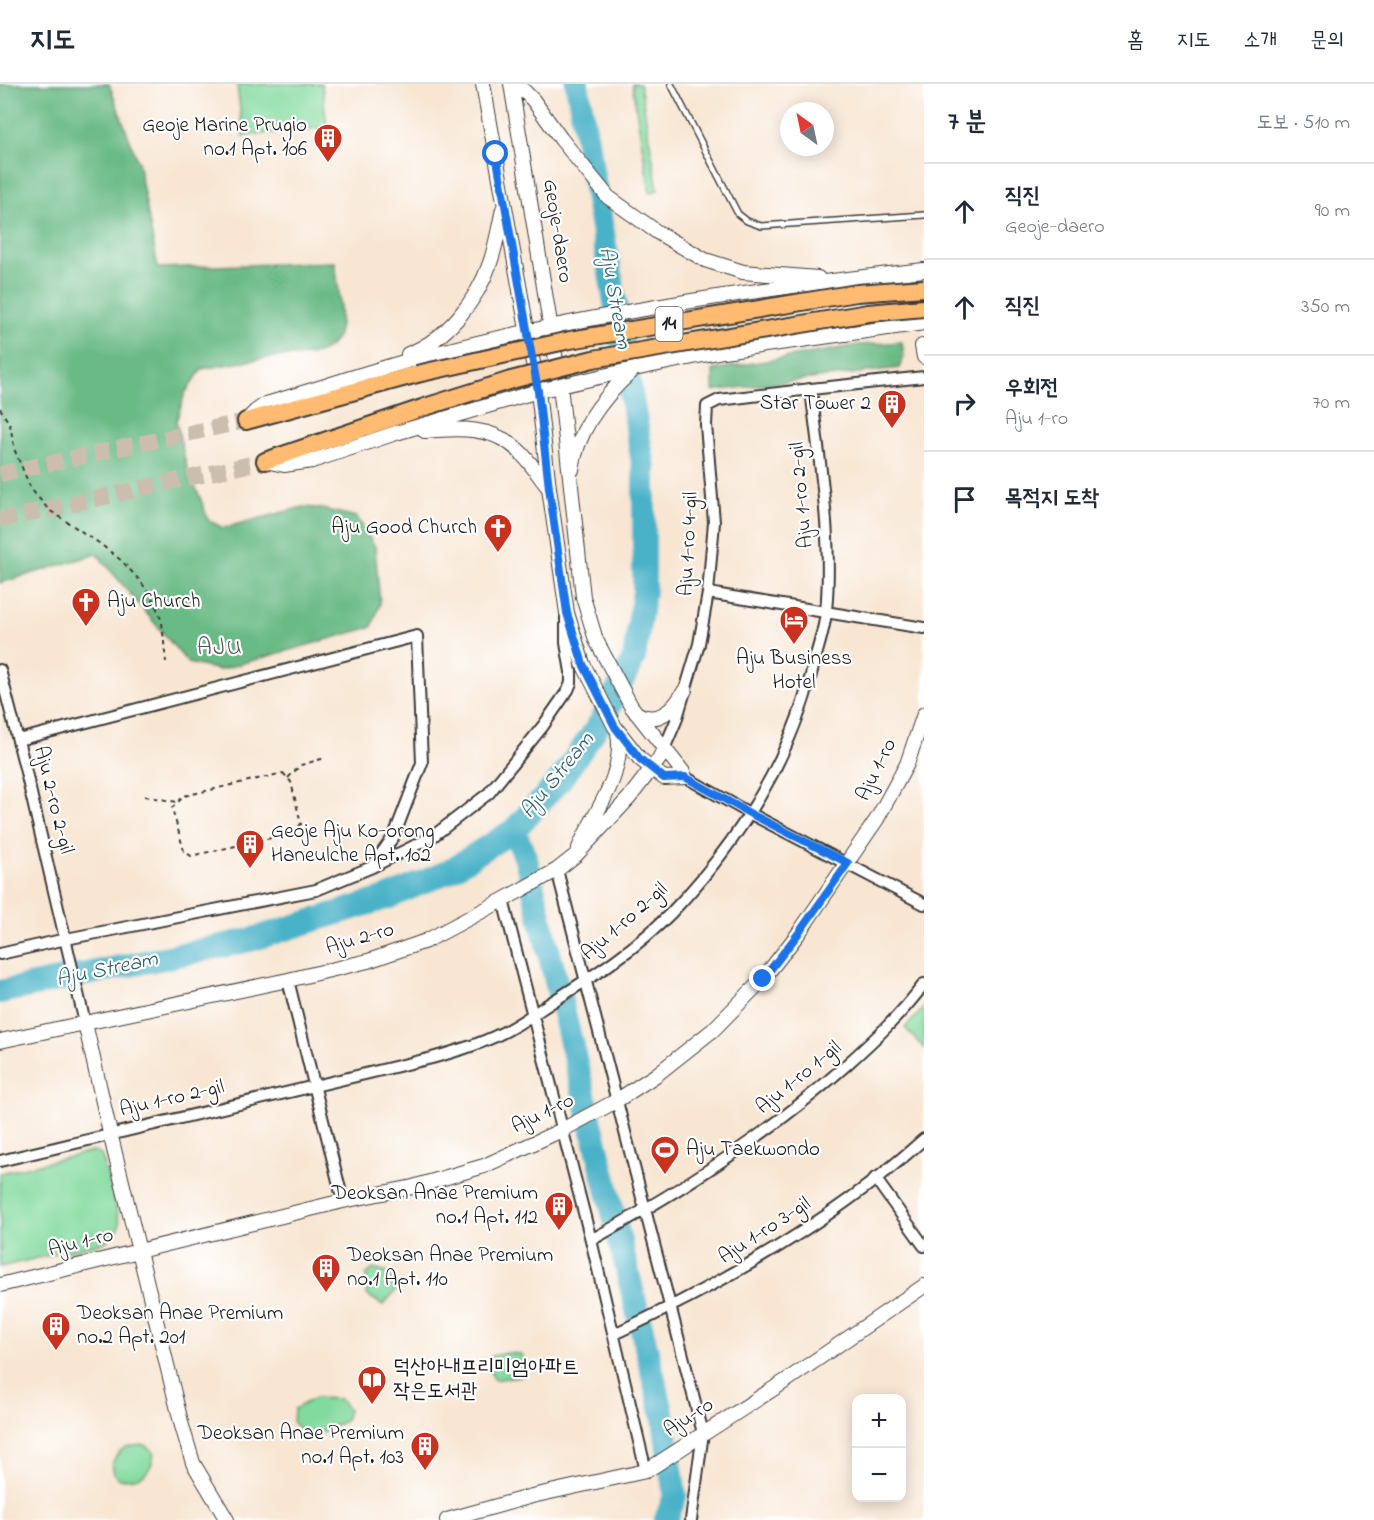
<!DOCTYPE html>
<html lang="ko">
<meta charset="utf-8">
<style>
:root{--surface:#fff;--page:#f2f2f3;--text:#1f2937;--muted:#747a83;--line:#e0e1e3}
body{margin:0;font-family:"Indie Flower","Poor Story",sans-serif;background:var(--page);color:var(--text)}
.controls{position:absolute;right:18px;bottom:18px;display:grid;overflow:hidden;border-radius:12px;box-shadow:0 3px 15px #0003}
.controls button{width:54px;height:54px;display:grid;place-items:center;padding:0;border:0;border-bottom:2px solid var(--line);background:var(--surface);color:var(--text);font:30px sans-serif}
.compass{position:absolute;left:780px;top:18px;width:54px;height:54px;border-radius:50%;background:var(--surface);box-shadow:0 3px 15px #0003;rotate:327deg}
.stop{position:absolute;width:18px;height:18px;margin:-14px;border:4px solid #1a73e8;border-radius:50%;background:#fff}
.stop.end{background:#1a73e8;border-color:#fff;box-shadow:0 2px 6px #0008}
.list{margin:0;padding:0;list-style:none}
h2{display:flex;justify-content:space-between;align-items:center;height:78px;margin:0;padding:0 24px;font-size:26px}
h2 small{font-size:20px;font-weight:400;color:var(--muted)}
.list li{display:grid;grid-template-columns:39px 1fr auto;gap:18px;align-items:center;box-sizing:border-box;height:96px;padding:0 24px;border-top:2px solid var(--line)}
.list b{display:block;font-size:22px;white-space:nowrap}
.list p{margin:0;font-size:20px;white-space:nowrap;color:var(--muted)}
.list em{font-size:20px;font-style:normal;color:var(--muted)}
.icon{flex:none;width:33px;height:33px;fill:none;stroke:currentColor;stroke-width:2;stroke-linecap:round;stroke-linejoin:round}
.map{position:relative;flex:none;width:924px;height:1436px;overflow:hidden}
header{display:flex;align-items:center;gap:36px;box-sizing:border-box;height:84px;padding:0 30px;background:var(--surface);border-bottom:2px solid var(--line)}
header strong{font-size:28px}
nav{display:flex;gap:33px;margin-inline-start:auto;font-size:21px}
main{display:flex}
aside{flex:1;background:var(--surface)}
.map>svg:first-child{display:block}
</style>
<header>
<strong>지도</strong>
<nav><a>홈</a><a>지도</a><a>소개</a><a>문의</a></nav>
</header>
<main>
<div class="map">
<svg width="924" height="1436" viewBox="0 0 924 1436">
<rect width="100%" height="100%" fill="#fff"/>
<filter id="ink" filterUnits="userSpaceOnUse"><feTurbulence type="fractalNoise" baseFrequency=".0167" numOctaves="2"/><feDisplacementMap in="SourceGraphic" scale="12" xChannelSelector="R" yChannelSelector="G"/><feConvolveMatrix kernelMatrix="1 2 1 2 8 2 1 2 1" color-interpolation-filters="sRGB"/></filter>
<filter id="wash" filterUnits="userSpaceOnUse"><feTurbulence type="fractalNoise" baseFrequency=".008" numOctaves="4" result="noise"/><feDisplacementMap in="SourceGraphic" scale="24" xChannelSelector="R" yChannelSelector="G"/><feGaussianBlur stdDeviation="1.35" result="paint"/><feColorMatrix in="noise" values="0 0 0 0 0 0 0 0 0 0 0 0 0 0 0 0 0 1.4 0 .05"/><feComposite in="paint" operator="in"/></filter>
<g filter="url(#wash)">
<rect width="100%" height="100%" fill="#f8e6d3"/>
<!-- green -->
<path fill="#82da9e" stroke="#4f7b5d" stroke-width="1.5" d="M237,0H322L327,43L243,52Z
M632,0H640L658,106L650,109Z
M924,924V964L905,944Z
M95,1067L102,1072L120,1139L117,1148L105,1158L0,1183V1089Z
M373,1185L391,1190L396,1206L383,1221L367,1211L366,1191Z
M508,1269L521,1270L526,1278L525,1291L495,1296L489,1286L492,1272Z
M315,1314L340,1315L348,1326L345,1337L323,1348H303L293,1339L294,1325Z
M145,1361L154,1368C152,1391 141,1396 119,1395L114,1390L112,1379C121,1362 126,1362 145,1361Z"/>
<!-- forest -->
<path fill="#69ba85" stroke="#426b50" stroke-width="1.5" d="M0,0H109L138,78L158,184L335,178C337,197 346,241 335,256C322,276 296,271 275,273C251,276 227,281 202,285L185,309L176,338L188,388L200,413L208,436L223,444L303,423L318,424L357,433L375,463L380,520L372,543L219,586L188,579L97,470L0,499Z
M902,258L904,272L899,284L713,307V286L859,261Z"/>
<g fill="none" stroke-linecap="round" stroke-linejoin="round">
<!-- river -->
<path stroke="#49b2c8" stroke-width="24" d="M514,746L526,775L664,1336L675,1412L666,1436
M0,908L250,856L389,813L449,787L514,746L561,695L602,636L634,574L644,507V384L577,0"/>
</g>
</g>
<g filter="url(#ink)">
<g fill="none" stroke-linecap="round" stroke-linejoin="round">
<!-- trunk-tunnel -->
<path stroke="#ccbeae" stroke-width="16" stroke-dasharray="16 8" stroke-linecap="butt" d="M0,390L246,337
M0,436L265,377"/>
<!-- service casing -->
<g stroke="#3d3a37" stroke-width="8">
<path id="service" d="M671,0L738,130L747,137L761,142L924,131"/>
</g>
<!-- minor casing -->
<g stroke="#3d3a37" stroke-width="14">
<path id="minor" d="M708,509L924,544
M0,586L25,684L85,939
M18,656L417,552L422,679L394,752L373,781
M664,665L676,637L699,560L708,509L714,438L706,341L707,322L719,316L811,305
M685,693L751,730L924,820
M557,786L703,1349L691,1436
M503,816L591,1156L646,1387
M0,870L66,855L316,806L372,783L432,753L489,709L543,642L568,606L571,599V588L566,559V533
M288,896L343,1117
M0,1077L432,974C460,966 488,958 513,943C527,935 541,925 555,916C595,891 637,864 671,829C739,758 793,672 815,575C819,560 825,543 826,527C833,455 819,376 811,305L924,293
M875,1094L924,1162
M591,1156C681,1107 768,1051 844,983C873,957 901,931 924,900
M614,1250C724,1199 833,1137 924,1055"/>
</g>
<!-- tertiary casing -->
<g stroke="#3d3a37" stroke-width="16">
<path id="tertiary" d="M483,0L538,307L549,404L567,529L583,580L615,643L640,675L664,694L685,693L683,688L631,622L596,556L583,513L560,301L511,0
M517,0L533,16L561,55L608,113L657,148L705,176L743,188L818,194
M922,262L924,273
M408,270C446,256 477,217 490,179C496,162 499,143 503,125
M246,337L256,327L266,320C317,305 367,288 418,274C583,230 755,205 924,186
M425,347C458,344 493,342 518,366C530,377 538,391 548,403
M265,377L284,381L312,377L396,349L538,307L634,285L723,267L924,239
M572,386C577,346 603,313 632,287
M636,629C659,642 674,625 685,606
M579,764C595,726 625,692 618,649
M85,939L110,1049L182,1342L193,1379L227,1436
M0,957L288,896L368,877L426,857L503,816L557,786L576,771L629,714L659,675L664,665
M0,1201L343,1117L413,1103L484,1082L562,1046L616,1017L656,991L713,946L763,895L798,850L877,735L907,680L924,630
M447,1436L532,1412L646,1387L787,1296L924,1202"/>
</g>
<!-- trunk casing -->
<g stroke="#3d3a37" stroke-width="20">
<path id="trunk" d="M246,337L417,290
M265,377L425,323"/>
</g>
<!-- path -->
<path stroke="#3d3a37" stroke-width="2" stroke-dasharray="4.5 4.5" stroke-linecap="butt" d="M0,324L10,341L15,367L31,405L49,426L99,459L122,477L141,498L154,517L162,538L166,578
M283,689L291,698L301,740L293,749L191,772L184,767L172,724L184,712Z
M288,694L301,681L325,674
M145,712L177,718"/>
<!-- service -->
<use href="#service" stroke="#fff" stroke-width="5"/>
<!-- minor -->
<use href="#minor" stroke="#fff" stroke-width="10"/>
<!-- tertiary -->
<use href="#tertiary" stroke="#fff" stroke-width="14"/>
<!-- trunk -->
<use href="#trunk" stroke="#ffbb71" stroke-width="16"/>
<!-- trunk-bridge casing -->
<g stroke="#3d3a37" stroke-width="20" stroke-linecap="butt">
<path id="trunk-bridge" d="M417,290L570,256L857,209L924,204
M425,323L511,296L593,275L868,229L924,224"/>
</g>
<!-- trunk-bridge -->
<use href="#trunk-bridge" stroke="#ffbb71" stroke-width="16"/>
</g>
</g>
<g fill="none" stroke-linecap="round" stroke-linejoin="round" filter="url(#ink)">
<!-- route -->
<path stroke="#1a73e8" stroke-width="8" d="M496,70L538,307L549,404L567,529L583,580L615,643L640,675L664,694L685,693L751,730L848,779L798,850L763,895"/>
</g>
<!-- icons -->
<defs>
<g id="building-pin" transform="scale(1.5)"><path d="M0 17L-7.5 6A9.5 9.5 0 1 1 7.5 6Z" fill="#c8321e" stroke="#fff"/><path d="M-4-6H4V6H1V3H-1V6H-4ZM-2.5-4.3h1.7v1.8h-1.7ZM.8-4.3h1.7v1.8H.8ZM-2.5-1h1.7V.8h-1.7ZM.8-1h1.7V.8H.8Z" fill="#fff"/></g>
<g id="church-pin" transform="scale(1.5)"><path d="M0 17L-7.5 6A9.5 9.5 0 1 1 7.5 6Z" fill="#c8321e" stroke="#fff"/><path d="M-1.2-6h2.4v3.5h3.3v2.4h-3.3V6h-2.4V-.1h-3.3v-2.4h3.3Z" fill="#fff"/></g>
<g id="hotel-pin" transform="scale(1.5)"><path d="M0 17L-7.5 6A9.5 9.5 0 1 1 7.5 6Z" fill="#c8321e" stroke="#fff"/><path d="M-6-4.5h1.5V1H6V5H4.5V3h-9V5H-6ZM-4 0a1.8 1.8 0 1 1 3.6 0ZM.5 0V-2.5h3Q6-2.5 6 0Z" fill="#fff"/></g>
<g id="stadium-pin" transform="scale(1.5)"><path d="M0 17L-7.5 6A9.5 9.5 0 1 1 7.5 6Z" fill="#c8321e" stroke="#fff"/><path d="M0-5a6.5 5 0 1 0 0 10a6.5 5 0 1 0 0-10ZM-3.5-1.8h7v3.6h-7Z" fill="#fff"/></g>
<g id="library-pin" transform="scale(1.5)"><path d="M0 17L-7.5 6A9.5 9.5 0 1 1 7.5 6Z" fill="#c8321e" stroke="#fff"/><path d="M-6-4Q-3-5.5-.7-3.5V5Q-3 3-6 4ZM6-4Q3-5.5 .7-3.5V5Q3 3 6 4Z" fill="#fff"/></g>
</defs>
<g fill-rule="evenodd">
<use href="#building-pin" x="328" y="54"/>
<use href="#building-pin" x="892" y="320"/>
<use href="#church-pin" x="498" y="444"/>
<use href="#church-pin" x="86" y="518"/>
<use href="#hotel-pin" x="794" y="536"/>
<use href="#building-pin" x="250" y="760"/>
<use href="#stadium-pin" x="665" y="1066"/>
<use href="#building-pin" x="559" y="1122"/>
<use href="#building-pin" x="326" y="1184"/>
<use href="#building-pin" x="56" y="1242"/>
<use href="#library-pin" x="372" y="1296"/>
<use href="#building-pin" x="425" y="1362"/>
</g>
<g text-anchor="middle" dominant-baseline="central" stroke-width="4.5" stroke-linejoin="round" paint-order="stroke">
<!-- shield labels -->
<rect fill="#fff" stroke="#606060" stroke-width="1.5" x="655.5" y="223" width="27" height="34" rx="4.5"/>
<g font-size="20" font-weight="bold" fill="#1c1c1c">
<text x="669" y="240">14</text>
</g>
<!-- poi labels -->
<g font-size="21" fill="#1c1c1c" stroke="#fff" text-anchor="start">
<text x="307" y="42" text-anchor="end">Geoje Marine Prugio<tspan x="307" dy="24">no.1 Apt. 106</tspan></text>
<text x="871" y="320" text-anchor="end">Star Tower 2</text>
<text x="477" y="444" text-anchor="end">Aju Good Church</text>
<text x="107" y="518">Aju Church</text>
<text x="794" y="575" text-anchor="middle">Aju Business<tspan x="794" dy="24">Hotel</tspan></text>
<text x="271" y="748">Geoje Aju Ko-orong<tspan x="271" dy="24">Haneulche Apt. 102</tspan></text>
<text x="686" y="1066">Aju Taekwondo</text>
<text x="538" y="1110" text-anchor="end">Deoksan Anae Premium<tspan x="538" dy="24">no.1 Apt. 112</tspan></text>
<text x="347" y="1172">Deoksan Anae Premium<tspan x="347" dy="24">no.1 Apt. 110</tspan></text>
<text x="77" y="1230">Deoksan Anae Premium<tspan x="77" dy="24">no.2 Apt. 201</tspan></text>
<text x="393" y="1284">덕산아내프리미엄아파트<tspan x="393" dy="24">작은도서관</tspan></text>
<text x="404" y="1350" text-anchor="end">Deoksan Anae Premium<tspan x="404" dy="24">no.1 Apt. 103</tspan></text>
</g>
<!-- street labels -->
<g font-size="21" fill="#1c1c1c" stroke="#fff">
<text transform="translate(557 147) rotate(81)">Geoje-daero</text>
<text transform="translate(802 411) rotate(-95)">Aju 1-ro 2-gil</text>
<text transform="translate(689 460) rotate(-87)">Aju 1-ro 4-gil</text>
<text transform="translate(877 686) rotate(-64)">Aju 1-ro</text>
<text transform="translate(53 716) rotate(76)">Aju 2-ro 2-gil</text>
<text transform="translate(625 838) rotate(-41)">Aju 1-ro 2-gil</text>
<text transform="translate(360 855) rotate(-16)">Aju 2-ro</text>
<text transform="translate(799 994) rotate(-39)">Aju 1-ro 1-gil</text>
<text transform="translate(172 1015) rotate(-13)">Aju 1-ro 2-gil</text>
<text transform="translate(543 1030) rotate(-26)">Aju 1-ro</text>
<text transform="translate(765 1147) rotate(-33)">Aju 1-ro 3-gil</text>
<text transform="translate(81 1159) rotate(-14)">Aju 1-ro</text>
<text transform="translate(689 1334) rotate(-33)">Aju-ro</text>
</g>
<!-- water labels -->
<g font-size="22" font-style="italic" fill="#306069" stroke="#fff">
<text transform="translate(614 214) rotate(80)">Aju Stream</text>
<text transform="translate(558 692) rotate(-51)">Aju Stream</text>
<text transform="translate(107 886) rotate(-12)">Aju Stream</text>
</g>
<!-- quarter labels -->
<g font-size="24" letter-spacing="1.5" fill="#5e5061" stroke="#fff">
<text x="220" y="564">AJU</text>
</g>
</g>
</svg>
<div class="controls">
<button>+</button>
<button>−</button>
</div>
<svg class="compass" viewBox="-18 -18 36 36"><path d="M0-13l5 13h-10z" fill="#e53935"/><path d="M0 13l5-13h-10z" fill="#747a83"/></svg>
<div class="stop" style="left:496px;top:70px"></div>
<div class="stop end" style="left:763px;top:895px"></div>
</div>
<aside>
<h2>7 분<small>도보 · 510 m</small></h2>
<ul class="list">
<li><svg class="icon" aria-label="ahead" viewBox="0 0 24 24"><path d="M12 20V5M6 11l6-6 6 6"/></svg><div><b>직진</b><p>Geoje-daero</p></div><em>90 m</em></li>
<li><svg class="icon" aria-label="ahead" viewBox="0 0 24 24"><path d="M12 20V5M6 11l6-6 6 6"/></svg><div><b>직진</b></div><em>350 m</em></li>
<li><svg class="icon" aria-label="right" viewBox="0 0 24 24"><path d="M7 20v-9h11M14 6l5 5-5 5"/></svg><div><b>우회전</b><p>Aju 1-ro</p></div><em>70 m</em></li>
<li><svg class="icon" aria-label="arrive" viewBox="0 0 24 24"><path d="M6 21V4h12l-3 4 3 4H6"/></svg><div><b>목적지 도착</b></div></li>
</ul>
</aside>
</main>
